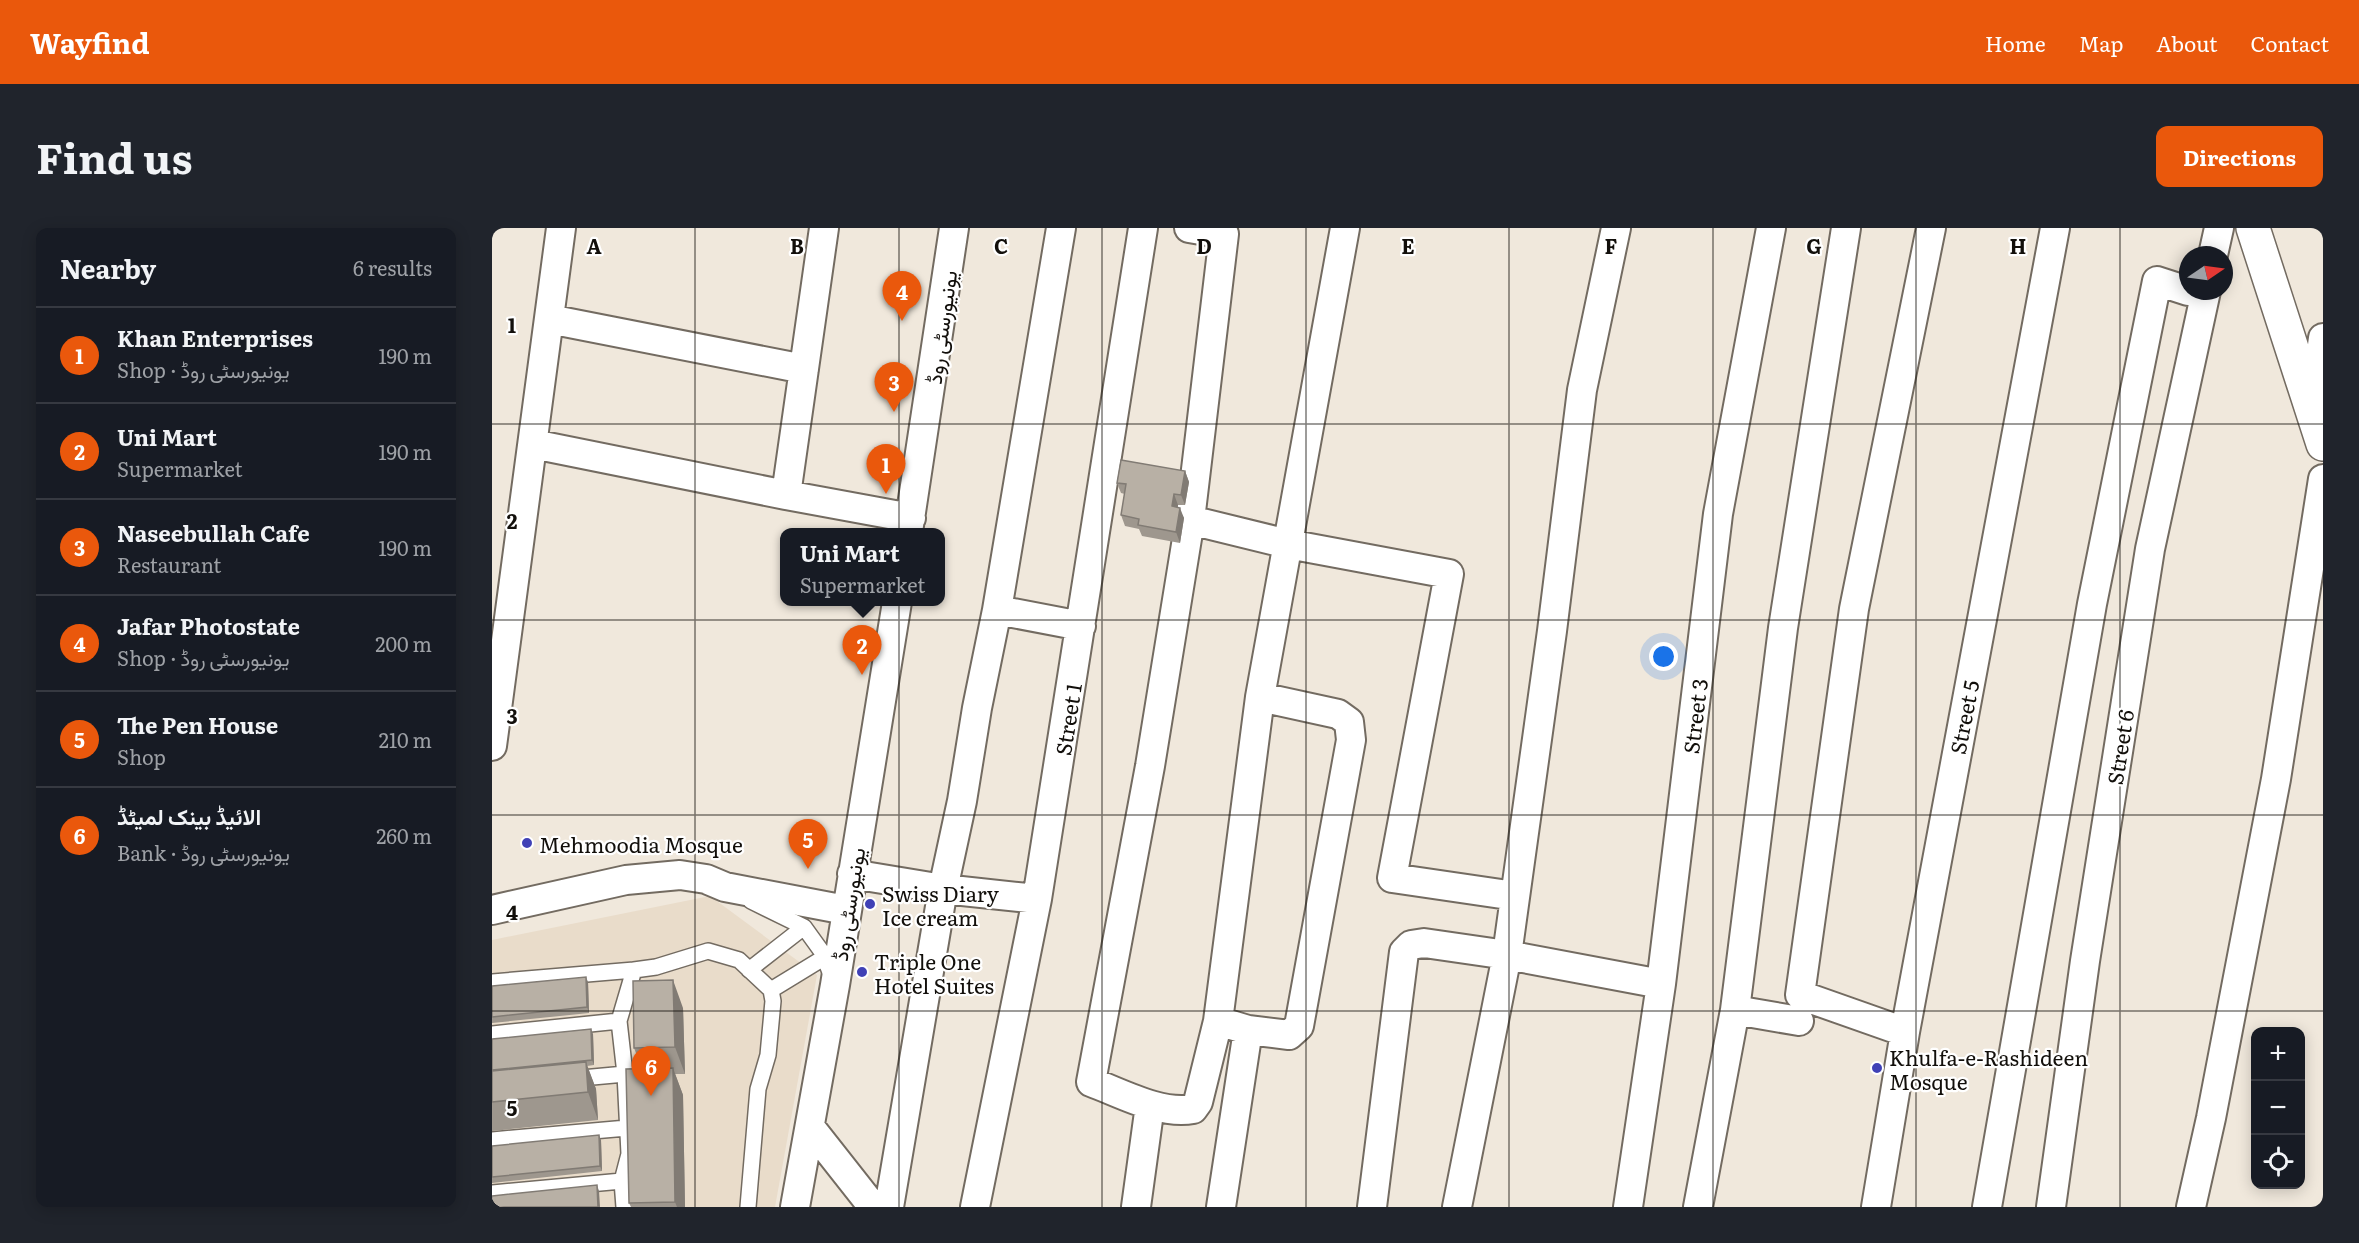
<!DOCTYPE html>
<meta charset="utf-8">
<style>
:root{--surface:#171b24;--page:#20242c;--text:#f1f3f6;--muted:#9ea1a6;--line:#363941;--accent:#ea580c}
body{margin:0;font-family:Literata,Vazirmatn,serif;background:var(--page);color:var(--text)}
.controls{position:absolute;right:18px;bottom:18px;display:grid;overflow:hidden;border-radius:12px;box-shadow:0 3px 15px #0003}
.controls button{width:54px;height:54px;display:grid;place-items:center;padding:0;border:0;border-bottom:2px solid var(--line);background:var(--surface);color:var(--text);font:30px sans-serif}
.compass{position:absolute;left:1687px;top:18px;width:54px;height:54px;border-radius:50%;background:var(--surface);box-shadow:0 3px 15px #0003;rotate:77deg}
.you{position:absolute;left:1172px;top:429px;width:21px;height:21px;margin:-15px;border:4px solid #fff;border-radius:50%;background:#1a73e8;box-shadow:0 0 0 9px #1a73e833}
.badge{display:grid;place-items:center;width:39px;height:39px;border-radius:50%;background:var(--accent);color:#fff;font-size:20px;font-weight:700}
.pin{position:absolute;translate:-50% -50px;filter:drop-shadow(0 2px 3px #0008)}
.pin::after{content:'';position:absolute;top:32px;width:21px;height:18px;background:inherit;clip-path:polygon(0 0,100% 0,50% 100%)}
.popup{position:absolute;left:288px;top:300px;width:165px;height:78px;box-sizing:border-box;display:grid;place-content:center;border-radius:12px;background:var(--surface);filter:drop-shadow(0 2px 4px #0005);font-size:20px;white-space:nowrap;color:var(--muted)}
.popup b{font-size:22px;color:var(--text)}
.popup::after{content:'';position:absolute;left:50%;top:100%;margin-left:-12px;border:12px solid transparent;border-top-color:var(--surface)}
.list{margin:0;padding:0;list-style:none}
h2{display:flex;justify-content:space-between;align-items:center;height:78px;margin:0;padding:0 24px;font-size:26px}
h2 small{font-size:20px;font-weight:400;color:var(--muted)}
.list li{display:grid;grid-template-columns:39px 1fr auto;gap:18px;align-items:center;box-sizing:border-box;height:96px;padding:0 24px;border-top:2px solid var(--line)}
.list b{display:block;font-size:22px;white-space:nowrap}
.list p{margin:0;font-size:20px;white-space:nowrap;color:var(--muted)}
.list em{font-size:20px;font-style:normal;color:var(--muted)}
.icon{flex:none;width:33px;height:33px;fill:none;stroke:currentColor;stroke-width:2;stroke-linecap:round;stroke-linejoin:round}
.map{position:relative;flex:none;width:1831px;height:979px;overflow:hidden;border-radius:12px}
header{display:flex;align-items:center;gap:36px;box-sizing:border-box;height:84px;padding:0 30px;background:var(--accent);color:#fff}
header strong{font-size:28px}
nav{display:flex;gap:33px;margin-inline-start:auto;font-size:21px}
.intro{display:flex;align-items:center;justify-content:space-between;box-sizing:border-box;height:144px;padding:0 36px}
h1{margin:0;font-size:42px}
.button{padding:15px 27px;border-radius:12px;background:var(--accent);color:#fff;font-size:21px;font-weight:700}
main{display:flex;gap:36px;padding:0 36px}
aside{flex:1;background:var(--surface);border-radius:12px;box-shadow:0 3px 15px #0003}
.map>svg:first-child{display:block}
</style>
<header>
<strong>Wayfind</strong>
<nav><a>Home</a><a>Map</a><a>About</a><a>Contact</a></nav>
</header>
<div class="intro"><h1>Find us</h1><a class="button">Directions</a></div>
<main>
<aside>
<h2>Nearby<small>6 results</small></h2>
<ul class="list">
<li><span class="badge">1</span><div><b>Khan Enterprises</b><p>Shop · یونیورسٹی روڈ</p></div><em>190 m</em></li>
<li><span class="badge">2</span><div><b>Uni Mart</b><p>Supermarket</p></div><em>190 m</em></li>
<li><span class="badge">3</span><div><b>Naseebullah Cafe</b><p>Restaurant</p></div><em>190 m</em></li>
<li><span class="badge">4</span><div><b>Jafar Photostate</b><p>Shop · یونیورسٹی روڈ</p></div><em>200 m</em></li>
<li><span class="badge">5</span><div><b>The Pen House</b><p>Shop</p></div><em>210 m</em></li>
<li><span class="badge">6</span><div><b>الائیڈ بینک لمیٹڈ</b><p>Bank · یونیورسٹی روڈ</p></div><em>260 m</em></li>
</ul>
</aside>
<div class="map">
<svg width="1831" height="979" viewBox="0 0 1831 979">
<rect width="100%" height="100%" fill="#f0e8dc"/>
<!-- built -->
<path fill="#e9dcca" d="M218,668L325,747L283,979H0V712Z"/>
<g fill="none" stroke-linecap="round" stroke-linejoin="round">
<!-- service casing -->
<g stroke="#736b61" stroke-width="18">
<path id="service" d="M259,673L312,699L330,724L340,749
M257,742L312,699
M0,754L142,742
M279,762L333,729
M0,806L127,793
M79,851L133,846
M0,912L135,900
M0,965L130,953
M132,979L130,953L137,926L133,846L127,793L142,742L164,739L216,723L247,732L279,762L281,773L276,827L266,861L256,979"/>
</g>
<!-- minor casing -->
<g stroke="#736b61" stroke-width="32">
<path id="minor" d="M332,0L294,267L419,290
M569,0L505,382L589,398
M697,0L732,6L698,292L658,538L599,854C629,865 668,887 701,881L706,874L726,793L768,469L853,0
M1721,27L1727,0
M57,91L312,141
M1821,184L1831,110
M41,216L294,267
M698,292L796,316L957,346L900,650L1023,668
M416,304L462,0
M0,518L69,0
M360,646L451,661L545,671
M0,682L134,652L188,647L214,651L233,659L354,682
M1243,782L1307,793
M726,793L756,802L797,807L807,798L859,512L857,494L846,486L768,469
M1413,804L1308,767L1362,381L1439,0
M318,899L381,979
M303,979L343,757L405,374
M397,979L451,661L470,573L485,480L505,382
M483,979L545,671L651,0
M644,979L658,877
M729,979L756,802
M880,979L912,724L919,717L932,715L1015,727L1169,756
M965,979L1015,727L1060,403L1090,162L1124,0
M1136,979L1169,756L1226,286L1279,0
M1206,979L1243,782L1291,400L1354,0
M1384,979L1413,804L1563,0
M1495,979L1600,376L1665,53L1696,63
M1559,979L1593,733L1658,321L1714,63
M1699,979L1719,890L1784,551L1831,251"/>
</g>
<!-- tertiary casing -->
<g stroke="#736b61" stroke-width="36">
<path id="tertiary" d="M1761,0L1831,216"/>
</g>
<!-- service -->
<use href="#service" stroke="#fff" stroke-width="15"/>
<!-- minor -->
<use href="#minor" stroke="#fff" stroke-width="28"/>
<!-- tertiary -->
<use href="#tertiary" stroke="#fff" stroke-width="33"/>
</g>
<!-- wall -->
<path fill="#9e978e" d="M693,243L697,254L693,277H686L685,279L692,290L688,315L650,308L647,301L633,298L629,287L633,266L629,265L625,255Z
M96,754L97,785L0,795V758Z
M191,780L193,846H183L191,867L193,979H139L137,975L150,840L142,820Z
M101,806L102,837L95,838L104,861L106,892L0,903V811Z
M109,912L110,943L0,955V918Z"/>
<!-- shaded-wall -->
<path fill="#817b74" d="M693,243L697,254L693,277L689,267Z
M682,266L686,277L684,289L680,278Z
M688,280L692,290L688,315L684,304Z
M94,749L96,754L97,785L95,779Z
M181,752L191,780L193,846L183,819Z
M99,801L101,806L102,837L100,832Z
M94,834L104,861L106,892L96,864Z
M181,840L191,867L193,979H185L183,974Z
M107,907L109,912L110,943L108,938Z
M105,957L107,963L108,979H106Z"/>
<!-- building -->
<path fill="#b8b0a5" stroke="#817b74" stroke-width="1.5" d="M629,232L693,243L689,267L682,266L680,278L688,280L684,304L646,297L647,291L629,287L634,256L625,255Z
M94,749L95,779L0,789V758Z
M181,752L183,819L142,820L141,753Z
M99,801L100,832L0,842V811Z
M94,834L96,864L0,874V843Z
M181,840L183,974L137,975L134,841Z
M107,907L108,938L0,949V918Z
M105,957L106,979H0V968Z"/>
<!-- grid -->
<path fill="none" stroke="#120f0b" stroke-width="1.5" stroke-opacity="0.55" d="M203,0V979M407,0V979M610,0V979M814,0V979M1017,0V979M1221,0V979M1424,0V979M1628,0V979M0,196H1831M0,392H1831M0,587H1831M0,783H1831"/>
<!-- markers -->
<g fill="#4041b6" stroke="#fff" stroke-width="2">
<circle cx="35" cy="615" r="6"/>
<circle cx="378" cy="676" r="6"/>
<circle cx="370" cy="744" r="6"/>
<circle cx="1385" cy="840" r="6"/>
</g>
<g text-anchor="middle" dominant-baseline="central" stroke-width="4.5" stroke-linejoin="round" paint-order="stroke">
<!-- street labels -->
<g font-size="21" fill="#120f0b" stroke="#fff">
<text transform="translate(448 99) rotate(-82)">یونیورسٹی روڈ</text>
<text transform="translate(1202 488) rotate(-83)">Street 3</text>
<text transform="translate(1471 489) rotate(-79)">Street 5</text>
<text transform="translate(575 491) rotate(-81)">Street 1</text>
<text transform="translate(1627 519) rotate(-81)">Street 6</text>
<text transform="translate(355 676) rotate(-81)">یونیورسٹی روڈ</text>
</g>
<!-- poi labels -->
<g font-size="21" fill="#120f0b" stroke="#fff" text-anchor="start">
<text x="47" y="615">Mehmoodia Mosque</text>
<text x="390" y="664">Swiss Diary<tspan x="390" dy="24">Ice cream</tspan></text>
<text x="382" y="732">Triple One<tspan x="382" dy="24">Hotel Suites</tspan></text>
<text x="1397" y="828">Khulfa-e-Rashideen<tspan x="1397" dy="24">Mosque</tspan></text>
</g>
</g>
<g font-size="20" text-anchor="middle" font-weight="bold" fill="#120f0b" stroke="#fff" stroke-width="4.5" stroke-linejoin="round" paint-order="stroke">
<text x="102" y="26">A</text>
<text x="305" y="26">B</text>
<text x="509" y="26">C</text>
<text x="712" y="26">D</text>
<text x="916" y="26">E</text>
<text x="1119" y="26">F</text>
<text x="1322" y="26">G</text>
<text x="1526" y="26">H</text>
<text x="20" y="105">1</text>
<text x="20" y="301">2</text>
<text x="20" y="496">3</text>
<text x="20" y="692">4</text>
<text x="20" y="888">5</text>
</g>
</svg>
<div class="controls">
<button>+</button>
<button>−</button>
<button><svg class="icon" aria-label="locate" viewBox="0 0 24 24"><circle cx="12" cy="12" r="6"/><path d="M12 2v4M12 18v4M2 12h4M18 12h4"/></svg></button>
</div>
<svg class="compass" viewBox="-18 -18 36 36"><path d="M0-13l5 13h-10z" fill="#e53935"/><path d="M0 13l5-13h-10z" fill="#9ea1a6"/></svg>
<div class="you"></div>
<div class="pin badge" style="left:394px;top:266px">1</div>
<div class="pin badge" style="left:370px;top:447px">2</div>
<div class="popup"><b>Uni Mart</b>Supermarket</div>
<div class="pin badge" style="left:402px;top:184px">3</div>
<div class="pin badge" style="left:410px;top:93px">4</div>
<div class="pin badge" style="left:316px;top:641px">5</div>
<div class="pin badge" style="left:159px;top:868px">6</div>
</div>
</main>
